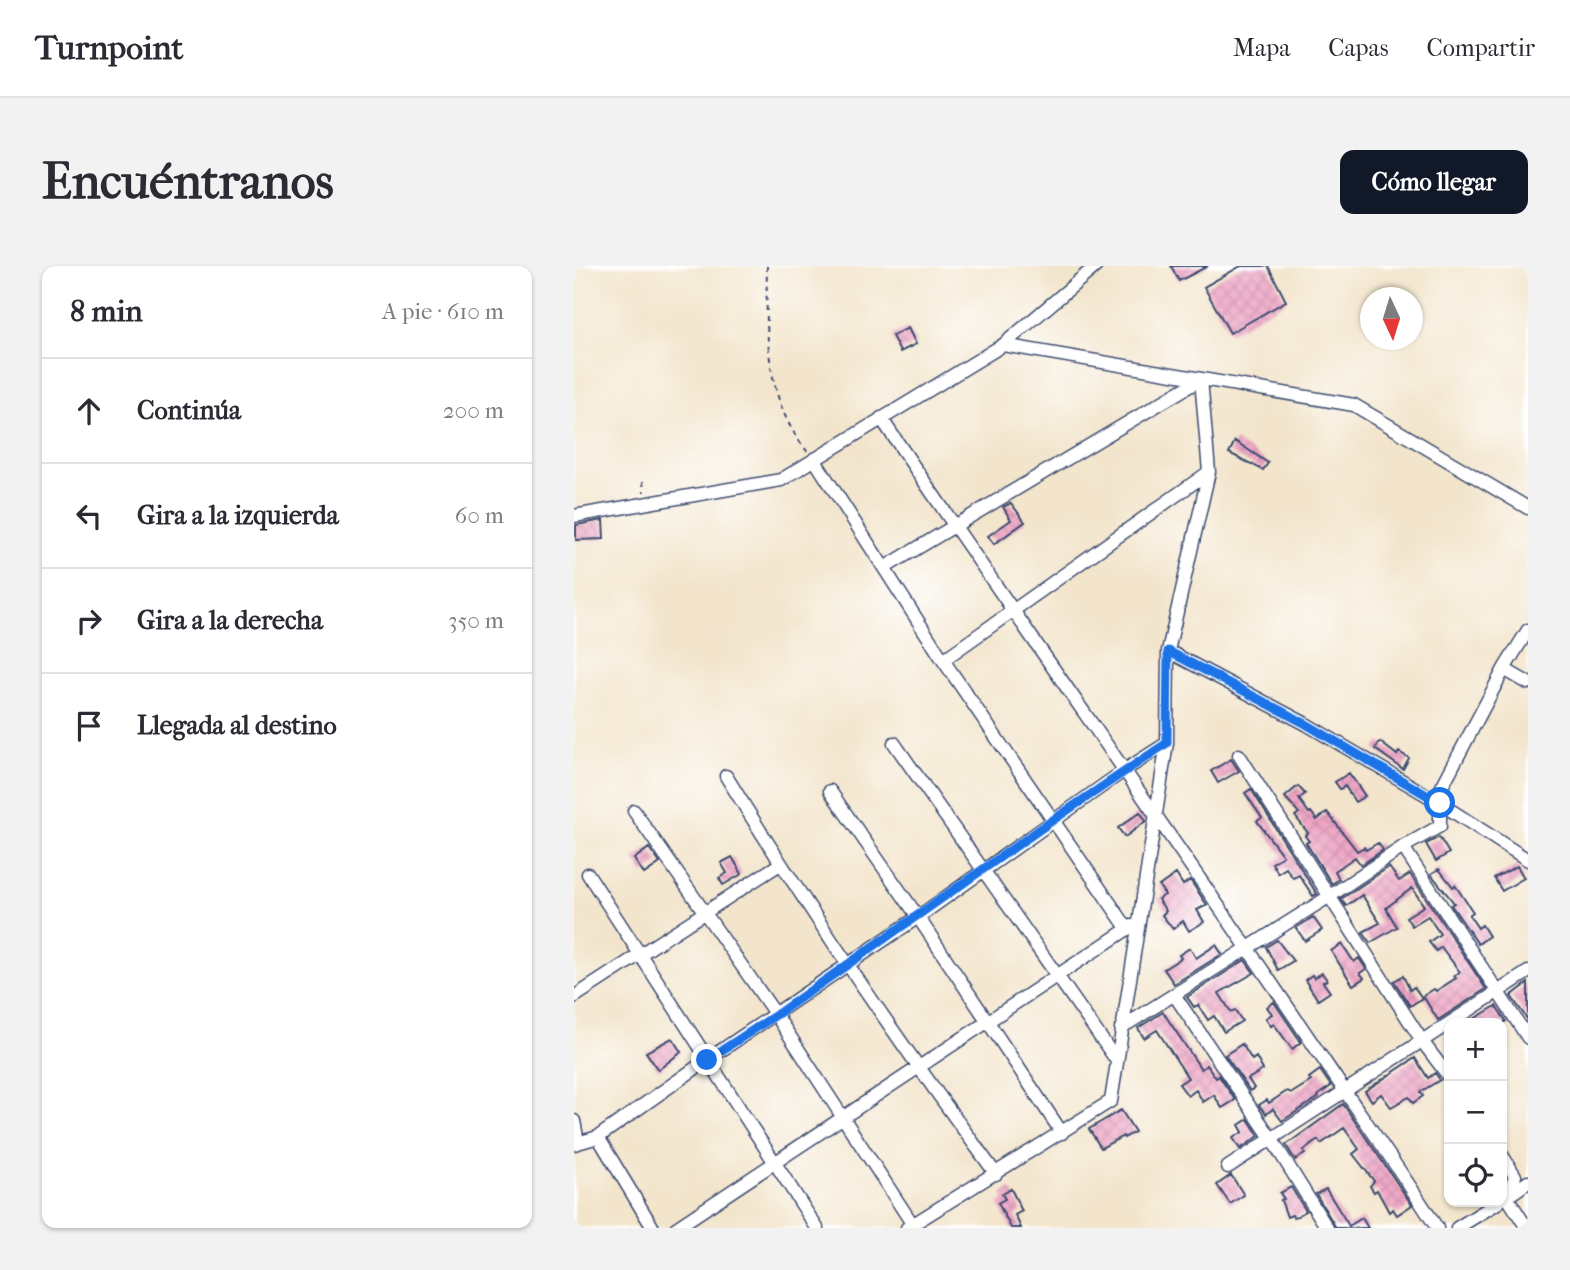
<!DOCTYPE html>
<html lang="es">
<meta charset="utf-8">
<style>
:root{--surface:#fff;--page:#f2f2f3;--text:#2b2b33;--muted:#7c7c81;--line:#e1e1e2;--accent:#111827}
body{margin:0;font-family:"IM FELL French Canon",serif;background:var(--page);color:var(--text)}
.controls{position:absolute;right:21px;bottom:21px;display:grid;overflow:hidden;border-radius:14px;box-shadow:0 2px 5px #0004}
.controls button{width:63px;height:63px;display:grid;place-items:center;padding:0;border:0;border-bottom:2px solid var(--line);background:var(--surface);color:var(--text);font:35px sans-serif}
.compass{position:absolute;left:786px;top:21px;width:63px;height:63px;border-radius:50%;background:var(--surface);box-shadow:0 2px 5px #0004;rotate:176deg}
.stop{position:absolute;width:21px;height:21px;margin:-16px;border:5px solid #1a73e8;border-radius:50%;background:#fff}
.stop.end{background:#1a73e8;border-color:#fff;box-shadow:0 2px 7px #0008}
.list{margin:0;padding:0;list-style:none}
h2{display:flex;justify-content:space-between;align-items:center;height:91px;margin:0;padding:0 28px;font-size:30px}
h2 small{font-size:23px;font-weight:400;color:var(--muted)}
.list li{display:grid;grid-template-columns:46px 1fr auto;gap:21px;align-items:center;box-sizing:border-box;height:105px;padding:0 28px;border-top:2px solid var(--line)}
.list b{display:block;font-size:26px;white-space:nowrap}
.list em{font-size:23px;font-style:normal;color:var(--muted)}
.icon{flex:none;width:38px;height:38px;fill:none;stroke:currentColor;stroke-width:2;stroke-linecap:round;stroke-linejoin:round}
.map{position:relative;flex:none;width:954px;height:962px;overflow:hidden;border-radius:14px}
header{display:flex;align-items:center;gap:42px;box-sizing:border-box;height:98px;padding:0 35px;background:var(--surface);border-bottom:2px solid var(--line)}
header strong{font-size:33px}
nav{display:flex;gap:38px;margin-inline-start:auto;font-size:24px}
.intro{display:flex;align-items:center;justify-content:space-between;box-sizing:border-box;height:168px;padding:0 42px}
h1{margin:0;font-size:49px}
.button{padding:18px 32px;border-radius:14px;background:var(--accent);color:#fff;font-size:24px;font-weight:700}
main{display:flex;gap:42px;padding:0 42px}
aside{flex:1;background:var(--surface);border-radius:14px;box-shadow:0 2px 5px #0004}
.map>svg:first-child{display:block}
</style>
<header>
<strong>Turnpoint</strong>
<nav><a>Mapa</a><a>Capas</a><a>Compartir</a></nav>
</header>
<div class="intro"><h1>Encuéntranos</h1><a class="button">Cómo llegar</a></div>
<main>
<aside>
<h2>8 min<small>A pie · 610 m</small></h2>
<ul class="list">
<li><svg class="icon" aria-label="ahead" viewBox="0 0 24 24"><path d="M12 20V5M6 11l6-6 6 6"/></svg><div><b>Continúa</b></div><em>200 m</em></li>
<li><svg class="icon" aria-label="left" viewBox="0 0 24 24"><path d="M17 20v-9H6M10 6l-5 5 5 5"/></svg><div><b>Gira a la izquierda</b></div><em>60 m</em></li>
<li><svg class="icon" aria-label="right" viewBox="0 0 24 24"><path d="M7 20v-9h11M14 6l5 5-5 5"/></svg><div><b>Gira a la derecha</b></div><em>350 m</em></li>
<li><svg class="icon" aria-label="arrive" viewBox="0 0 24 24"><path d="M6 21V4h12l-3 4 3 4H6"/></svg><div><b>Llegada al destino</b></div></li>
</ul>
</aside>
<div class="map">
<svg width="954" height="962" viewBox="0 0 954 962">
<defs>
<pattern id="building-cross-hatch" width="8" height="8" patternUnits="userSpaceOnUse" patternTransform="scale(1.75)"><rect width="8" height="8" fill="#efa5c5"/><path d="M0 0l8 8M0 8l8-8" fill="none" stroke="#cc8eac"/></pattern>
</defs>
<rect width="100%" height="100%" fill="#fff"/>
<filter id="ink" filterUnits="userSpaceOnUse"><feTurbulence type="fractalNoise" baseFrequency=".0143" numOctaves="2"/><feDisplacementMap in="SourceGraphic" scale="14" xChannelSelector="R" yChannelSelector="G"/><feConvolveMatrix kernelMatrix="1 2 1 2 8 2 1 2 1" color-interpolation-filters="sRGB"/></filter>
<filter id="wash" filterUnits="userSpaceOnUse"><feTurbulence type="fractalNoise" baseFrequency=".00686" numOctaves="4" result="noise"/><feDisplacementMap in="SourceGraphic" scale="28" xChannelSelector="R" yChannelSelector="G"/><feGaussianBlur stdDeviation="1.57" result="paint"/><feColorMatrix in="noise" values="0 0 0 0 0 0 0 0 0 0 0 0 0 0 0 0 0 1.4 0 .05"/><feComposite in="paint" operator="in"/></filter>
<g filter="url(#wash)">
<rect width="100%" height="100%" fill="#f3e5cc"/>
<g id="blocks">
<!-- building -->
<path fill="url(#building-cross-hatch)" d="M597,0H634L605,15Z
M667,0H694L712,35L656,67L630,21Z
M334,62L342,78L326,86L318,70Z
M661,175L694,197L689,204L655,187Z
M437,237L451,256L420,278L414,270L437,254L429,241Z
M29,254L30,273L2,274V259Z
M806,476L823,489L825,486L835,492L829,503L801,483Z
M657,493L665,505L644,517L637,505Z
M775,507L791,530L781,536L771,520L766,523L761,516Z
M724,520L731,528L725,533L735,547L737,546L743,554L753,546L783,585L790,581L792,584L804,577L809,584L787,599L781,591L761,605L765,613L758,618L732,577L735,575L731,570L734,567L721,550L725,547L711,531Z
M677,523L743,628L739,630L725,609L719,612L712,602L704,607L698,597L709,590L683,555L688,552L671,527Z
M566,546L572,555L551,571L544,562Z
M865,571L875,587L862,595L852,578Z
M75,582L86,597L70,608L60,593Z
M158,591L168,608L149,619L145,612L153,607L147,597Z
M943,600L950,612L928,625L920,612Z
M815,601L825,615L836,608L912,723L864,754L849,730L860,723L862,725L882,712L880,710L886,706L867,681L862,685L855,676L866,668L854,650L838,660L832,651L850,640L838,622L812,642L823,661L796,677L789,666L806,657L788,629L772,640L767,633Z
M865,603L879,621L881,619L899,646L895,649L904,662L908,659L915,670L904,678L877,639L880,637L857,608Z
M602,608L609,619L616,614L633,639L623,644L630,656L615,665L609,655L599,663L588,649L592,645L584,633L591,629L585,620Z
M739,651L748,664L731,675L722,662Z
M703,674L719,695L704,704L692,681Z
M768,678L780,696L785,692L792,703L786,707L790,712L779,719L757,685Z
M642,679L648,688L600,718L590,703L607,692L605,689L616,682L622,692Z
M671,694L680,707L645,727L657,746L661,744L668,755L650,766L640,750L634,754L624,739L620,741L613,731Z
M748,707L753,714L749,716L756,726L744,734L731,714L738,709L740,712Z
M829,710L836,724L840,721L848,732L836,740L820,715Z
M954,717V754L937,730Z
M700,736L727,776L718,783L700,758L697,760L692,752L698,748L693,741Z
M922,740L932,755L929,757H893Z
M589,746L627,803L633,799L642,812L645,810L661,834L648,842L640,829L629,836L622,824L614,830L605,818L614,812L583,764L570,772L564,762Z
M98,772L107,786L84,804L72,786Z
M668,778L678,794L682,791L689,804L674,813L680,822L676,825L651,789Z
M841,792L854,812L861,807L866,814L846,826L849,830L839,837L835,831L817,841L807,828L798,835L791,825Z
M746,804L757,820L744,829L745,831L708,855L699,843L692,848L685,839L693,834L695,837L713,825L718,827L737,815L735,812Z
M769,838L838,939L823,949L819,943L815,946L803,924L800,926L796,920L800,915L779,888L785,883L770,862L747,878L744,874L729,885L731,888L721,894L712,879Z
M547,844L561,866L550,872L549,870L527,882L515,863Z
M674,853L685,870L666,883L659,872L669,866L665,859Z
M657,909L670,929L656,938L643,919Z
M717,921L732,945L720,952L718,949L713,951L707,934L710,933L706,927Z
M437,923L448,945L441,949L447,962H437L424,937L431,933L428,928Z
M752,923L775,960L788,952L794,962H762L742,928Z"/>
</g>
</g>
<g filter="url(#ink)">
<use href="#blocks" fill-opacity="0" stroke="#3b4a6e" stroke-width="2"/>
<g fill="none" stroke-linecap="round" stroke-linejoin="round">
<!-- minor casing -->
<g stroke="#3b4a6e" stroke-width="15">
<path id="minor" d="M429,79L780,139L954,242
M307,152C453,368 605,579 751,796C788,851 827,905 863,962
M240,193L369,394L553,662
M0,250L207,214L429,79L522,0
M310,302L627,113L635,206L594,385L593,477L537,835L333,962
M594,385L732,458L861,534L954,594
M369,394L635,206
M930,403L954,417
M320,477L543,795
M665,489L848,775L875,811
M152,510C236,647 327,779 422,908
M256,525L344,651L488,867
M861,534L930,403L954,364
M60,545L202,749L339,959
M829,581L954,772
M14,608L243,962
M601,730L697,872L753,962
M0,731L206,598
M547,762L756,630L829,581L866,560V537
M0,855L4,876
M24,871L79,962
M0,878L24,871L133,794L344,651L551,504L593,477
M928,889L941,910L933,931L953,962
M654,901L954,706
M934,930L954,916
M102,962L558,660
M883,962L925,936"/>
</g>
<!-- path -->
<path stroke="#3b4a6e" stroke-width="2" stroke-dasharray="5 5" stroke-linecap="butt" d="M193,0C192,63 190,134 233,185
M69,215L70,226"/>
<!-- minor -->
<use href="#minor" stroke="#fff" stroke-width="12"/>
</g>
</g>
<g fill="none" stroke-linecap="round" stroke-linejoin="round" filter="url(#ink)">
<!-- route -->
<path stroke="#1a73e8" stroke-width="9" d="M133,794L202,749L479,554L593,477L594,385L732,458L866,537"/>
</g>
</svg>
<div class="controls">
<button>+</button>
<button>−</button>
<button><svg class="icon" aria-label="locate" viewBox="0 0 24 24"><circle cx="12" cy="12" r="6"/><path d="M12 2v4M12 18v4M2 12h4M18 12h4"/></svg></button>
</div>
<svg class="compass" viewBox="-18 -18 36 36"><path d="M0-13l5 13h-10z" fill="#e53935"/><path d="M0 13l5-13h-10z" fill="#7c7c81"/></svg>
<div class="stop" style="left:866px;top:537px"></div>
<div class="stop end" style="left:133px;top:794px"></div>
</div>
</main>
